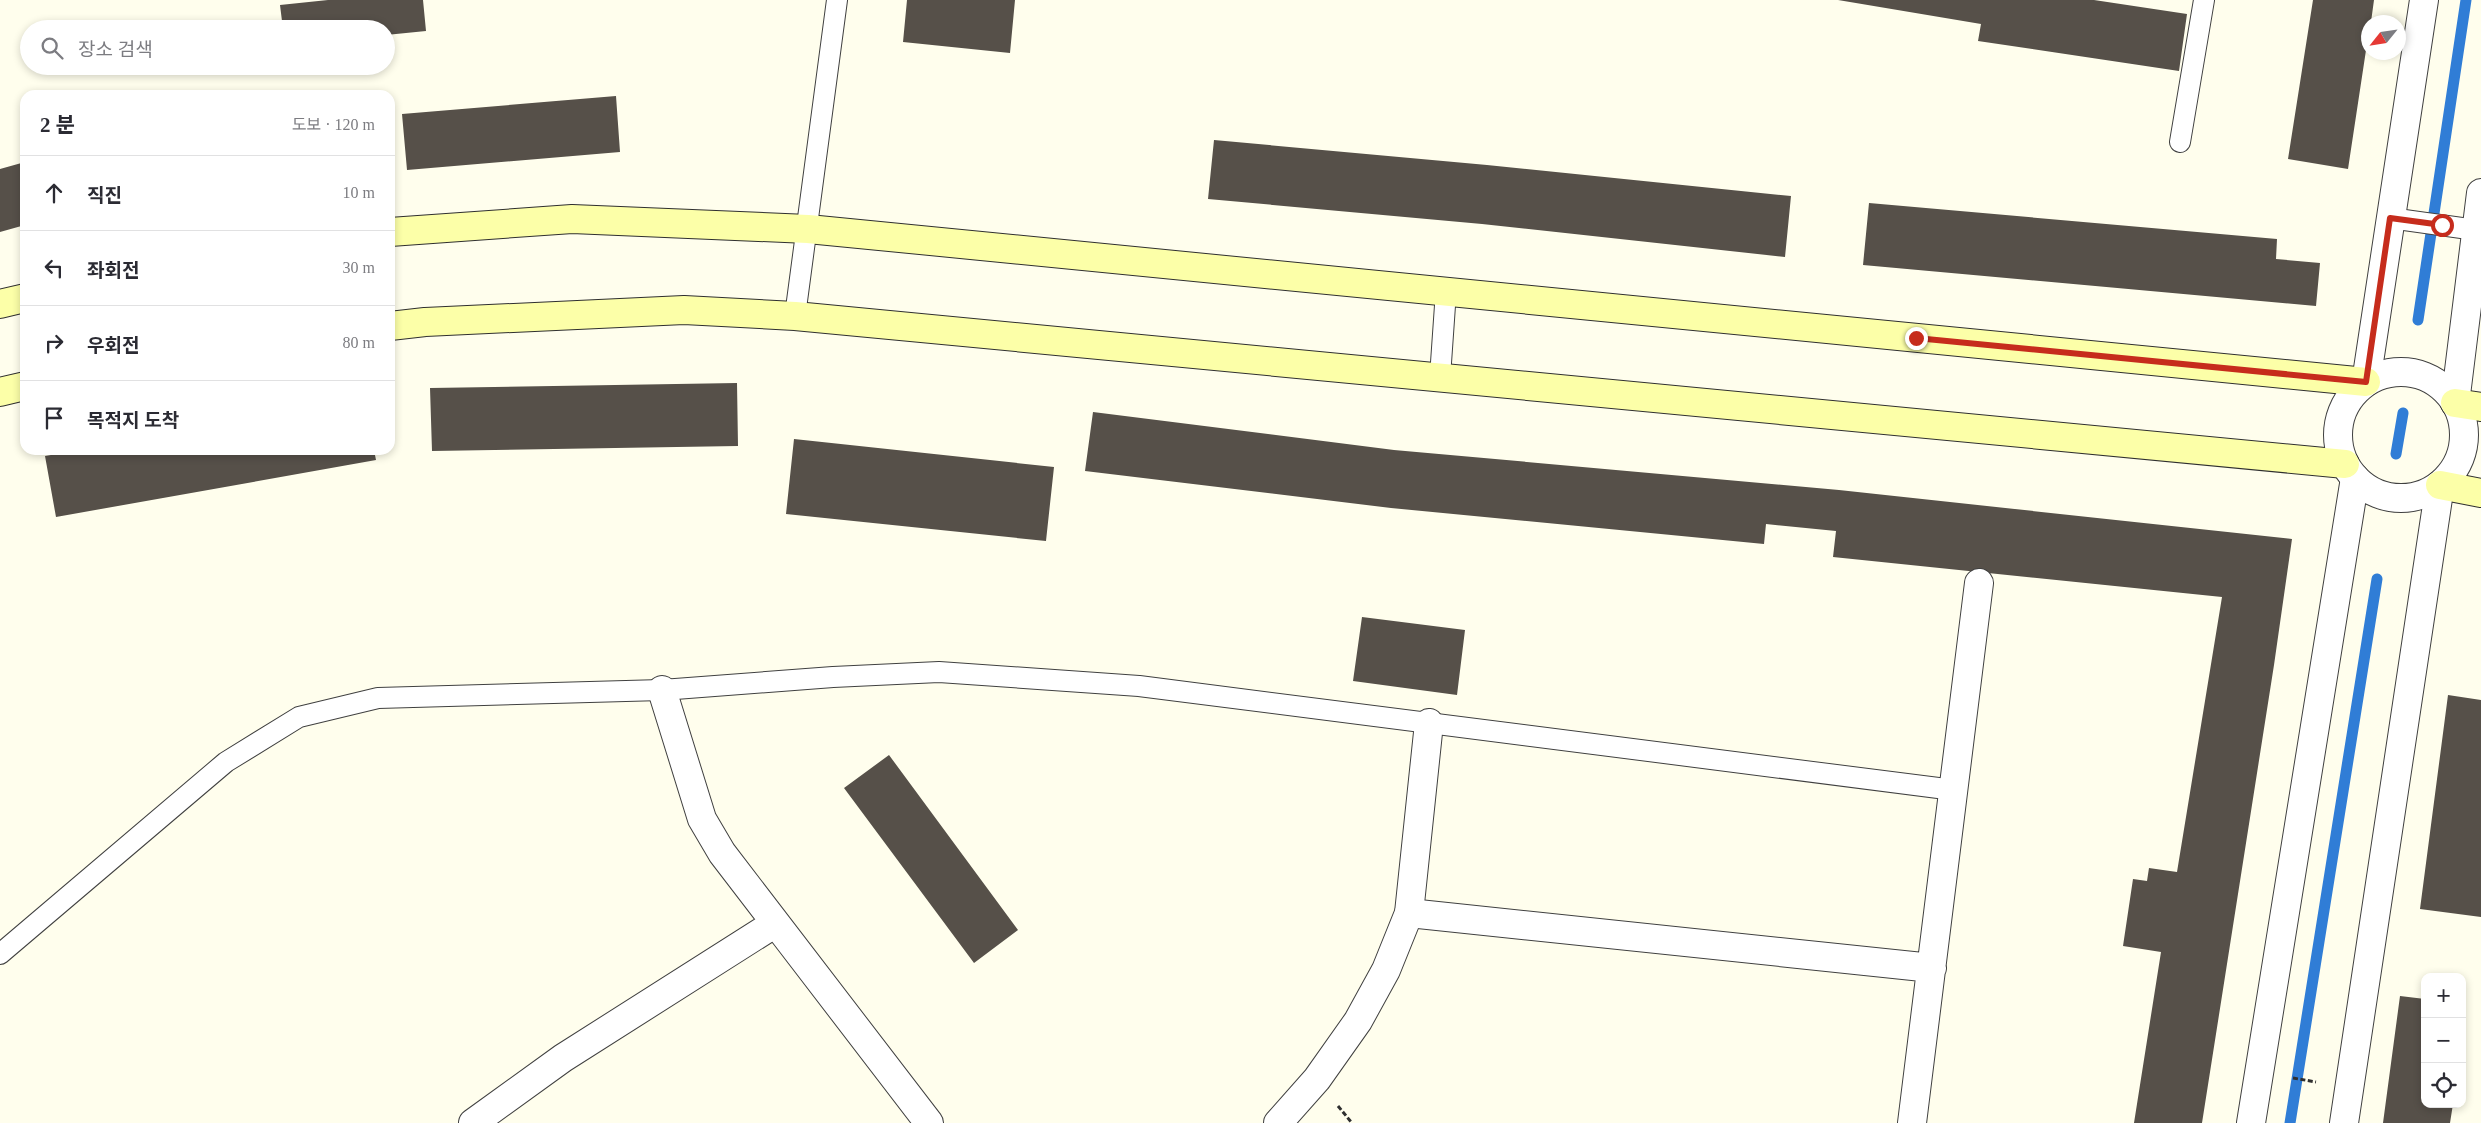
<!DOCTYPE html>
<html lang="ko">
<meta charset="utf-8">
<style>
:root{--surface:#fff;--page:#f7f7f7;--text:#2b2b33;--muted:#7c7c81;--line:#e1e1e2}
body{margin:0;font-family:"Times New Roman","Noto Sans KR",serif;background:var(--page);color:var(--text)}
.controls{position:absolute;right:15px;bottom:15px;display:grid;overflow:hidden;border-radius:10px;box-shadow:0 2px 8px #0003}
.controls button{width:45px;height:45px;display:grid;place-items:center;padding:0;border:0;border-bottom:1px solid var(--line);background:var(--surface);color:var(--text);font:25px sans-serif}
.compass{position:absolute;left:2361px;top:15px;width:45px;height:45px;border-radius:50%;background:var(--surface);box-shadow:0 2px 8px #0003;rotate:240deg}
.stop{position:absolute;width:15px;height:15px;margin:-11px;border:4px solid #c62c1c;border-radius:50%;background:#fff}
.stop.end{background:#c62c1c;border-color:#fff;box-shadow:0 1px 5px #0008}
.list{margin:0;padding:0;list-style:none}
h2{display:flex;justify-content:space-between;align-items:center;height:65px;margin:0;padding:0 20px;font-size:21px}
h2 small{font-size:16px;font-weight:400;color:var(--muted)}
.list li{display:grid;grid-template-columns:32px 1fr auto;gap:15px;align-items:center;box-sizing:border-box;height:75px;padding:0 20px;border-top:1px solid var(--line)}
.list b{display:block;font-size:19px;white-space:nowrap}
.list em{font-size:16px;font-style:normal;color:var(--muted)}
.icon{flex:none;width:28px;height:28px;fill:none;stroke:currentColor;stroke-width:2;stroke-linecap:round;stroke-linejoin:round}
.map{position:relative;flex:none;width:2481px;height:1123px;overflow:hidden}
.search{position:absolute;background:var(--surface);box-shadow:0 2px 8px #0003;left:20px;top:20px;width:375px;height:55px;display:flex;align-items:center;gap:12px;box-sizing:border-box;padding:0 18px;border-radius:28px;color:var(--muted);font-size:19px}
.panel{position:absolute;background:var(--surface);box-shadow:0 2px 8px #0003;left:20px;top:90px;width:375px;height:365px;border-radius:15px}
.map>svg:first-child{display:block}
</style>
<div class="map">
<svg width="2481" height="1123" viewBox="0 0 2481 1123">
<rect width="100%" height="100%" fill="#fffeed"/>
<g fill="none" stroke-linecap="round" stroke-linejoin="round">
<!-- stream -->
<path stroke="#307dd6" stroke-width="11" d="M2418,320L2466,0
M2396,454L2403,413
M2290,1123L2377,579"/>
</g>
<!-- building -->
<path fill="#565049" d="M328,0H423L426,31L386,35V29H283L280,5Z
M907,0H1015L1010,53L903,42Z
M1838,0H2094L2187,14L2179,71L1978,41L1981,24Z
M2313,0H2374L2371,22H2368V37L2348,169L2288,159Z
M616,96L620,152L407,170L402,114Z
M1214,140L1487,165L1791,196L1785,257L1482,224L1208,199Z
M25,162V225L0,232V169Z
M1869,203L2277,239L2276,259L2320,263L2316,306L1863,265Z
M737,383L738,446L432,451L430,388Z
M1093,412L1394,450L1839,490L2292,539L2274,665L2202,1123H2134L2161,952L2123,946L2133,879L2147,881L2149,868L2177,872L2222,597L1833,557L1836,531L1766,524L1764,544L1391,508L1085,471Z
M794,439L1054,467L1046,541L786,514Z
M80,450H374L376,460L56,517L45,456Z
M1362,617L1465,630L1457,695L1353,681Z
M2448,695L2481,700V917L2420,909Z
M889,755L1018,930L974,963L844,788Z
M2400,996L2425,999V1104H2453L2450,1123H2383Z
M2462,1004L2466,1005L2463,1022H2462Z"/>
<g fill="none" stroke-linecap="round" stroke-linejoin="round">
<!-- service casing -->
<g stroke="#404040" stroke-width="22">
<path id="service" d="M2180,142L2204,0
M2390,218L2476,230
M795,316L837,0
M1440,377L1446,291
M0,954L226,762L299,717L378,698L662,690L833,677L939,672L1139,686L1954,790"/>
</g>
<!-- minor casing -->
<g stroke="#404040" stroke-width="30">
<path id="minor" d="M2366,382L2424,0
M2455,403L2481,193
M662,690L702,819L722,853L929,1123
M1409,913L1932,968
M473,1123L563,1058L774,924
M1912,1123L1979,583
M2251,1123L2355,478
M2344,1123L2440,485"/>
</g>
<!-- tertiary casing -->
<g stroke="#404040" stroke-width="30">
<path id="tertiary" d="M2338 435a63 63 0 1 1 126 0a63 63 0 1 1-126 0Z
M1278,1123L1317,1079L1358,1021L1386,970L1409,913L1429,723"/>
</g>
<!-- secondary casing -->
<g stroke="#2f2f2f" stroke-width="30">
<path id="secondary" d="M390,232L572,219L808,229L2366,382
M0,304L25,298
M390,326L425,322L684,310L795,316L2345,464
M0,392L25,386
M2455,403L2481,407
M2440,485L2481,493"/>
</g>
<!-- path -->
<path stroke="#2f2f2f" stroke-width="3" stroke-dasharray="5 2.5" stroke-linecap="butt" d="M2293,1078L2316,1082
M1338,1106L1352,1123"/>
<!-- service -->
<use href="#service" stroke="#fff" stroke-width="20"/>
<!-- minor -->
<use href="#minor" stroke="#fff" stroke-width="28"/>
<!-- tertiary -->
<use href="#tertiary" stroke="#fff" stroke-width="28"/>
<!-- secondary -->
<use href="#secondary" stroke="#fcffa8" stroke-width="28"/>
</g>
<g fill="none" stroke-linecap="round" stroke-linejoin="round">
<!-- route -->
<path stroke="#c62c1c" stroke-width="6" d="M1916,338L2366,382L2390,218L2442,225"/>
</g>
</svg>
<div class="controls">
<button>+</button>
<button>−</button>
<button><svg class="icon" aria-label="locate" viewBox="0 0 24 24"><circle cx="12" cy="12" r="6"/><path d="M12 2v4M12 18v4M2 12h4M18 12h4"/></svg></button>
</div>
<svg class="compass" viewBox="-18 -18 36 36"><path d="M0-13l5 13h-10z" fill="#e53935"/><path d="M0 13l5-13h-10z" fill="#7c7c81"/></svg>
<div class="stop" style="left:2442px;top:225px"></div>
<div class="stop end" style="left:1916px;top:338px"></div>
<div class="search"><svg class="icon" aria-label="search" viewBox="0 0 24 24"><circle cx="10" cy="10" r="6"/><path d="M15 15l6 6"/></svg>장소 검색</div>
<section class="panel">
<h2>2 분<small>도보 · 120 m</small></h2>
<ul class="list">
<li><svg class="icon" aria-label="ahead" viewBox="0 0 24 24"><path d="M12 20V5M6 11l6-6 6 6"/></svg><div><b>직진</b></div><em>10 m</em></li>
<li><svg class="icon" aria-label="left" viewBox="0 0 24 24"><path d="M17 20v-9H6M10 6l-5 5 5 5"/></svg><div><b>좌회전</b></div><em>30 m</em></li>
<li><svg class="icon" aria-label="right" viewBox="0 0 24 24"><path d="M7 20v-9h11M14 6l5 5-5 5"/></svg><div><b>우회전</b></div><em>80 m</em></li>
<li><svg class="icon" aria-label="arrive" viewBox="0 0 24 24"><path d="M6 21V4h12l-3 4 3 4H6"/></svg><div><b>목적지 도착</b></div></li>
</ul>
</section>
</div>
